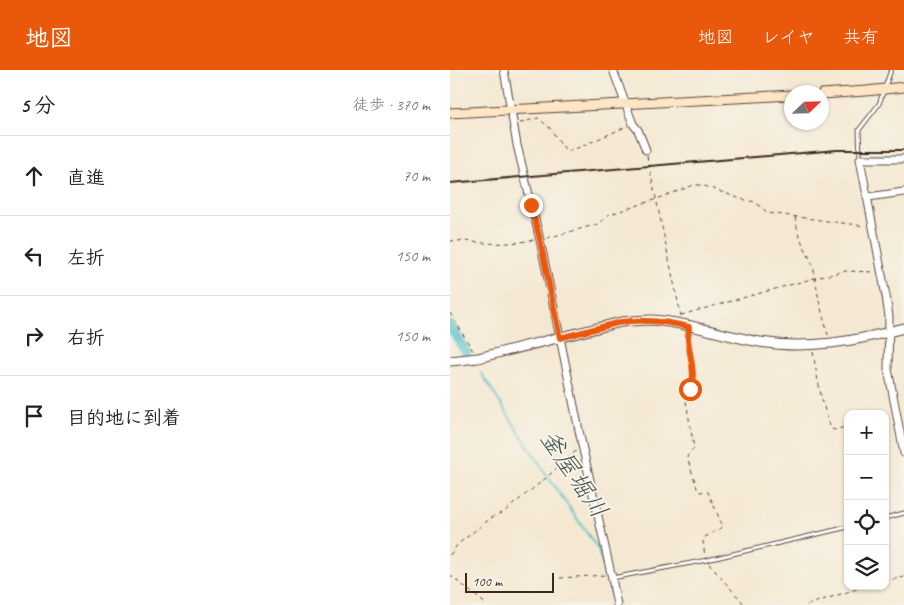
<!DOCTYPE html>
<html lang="ja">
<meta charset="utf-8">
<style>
:root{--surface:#fff;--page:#f2f2f2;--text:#222;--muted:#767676;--line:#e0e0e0;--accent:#ea580c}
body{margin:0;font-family:Caveat,"Klee One",sans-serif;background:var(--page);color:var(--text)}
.controls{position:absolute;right:15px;bottom:15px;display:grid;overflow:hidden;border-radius:10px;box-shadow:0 1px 4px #0004}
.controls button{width:45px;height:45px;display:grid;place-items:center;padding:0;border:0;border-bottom:1px solid var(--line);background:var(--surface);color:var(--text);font:25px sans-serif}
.compass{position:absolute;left:334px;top:15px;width:45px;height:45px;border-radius:50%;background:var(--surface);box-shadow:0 1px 4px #0004;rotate:67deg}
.scale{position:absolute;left:15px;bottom:12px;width:89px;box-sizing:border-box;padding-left:5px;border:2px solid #3b2a1e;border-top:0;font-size:14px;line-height:18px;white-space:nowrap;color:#3b2a1e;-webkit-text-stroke:4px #f7f3e8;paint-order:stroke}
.stop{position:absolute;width:15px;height:15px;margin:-11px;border:4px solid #ea580c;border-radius:50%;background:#fff}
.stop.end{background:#ea580c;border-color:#fff;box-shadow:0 1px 5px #0008}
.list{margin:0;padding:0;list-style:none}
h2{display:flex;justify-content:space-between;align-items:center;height:65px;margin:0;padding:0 20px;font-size:21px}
h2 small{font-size:16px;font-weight:400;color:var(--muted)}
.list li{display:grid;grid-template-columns:32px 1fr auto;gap:15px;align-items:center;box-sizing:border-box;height:80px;padding:0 20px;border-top:1px solid var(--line)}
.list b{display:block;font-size:19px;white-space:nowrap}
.list em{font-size:16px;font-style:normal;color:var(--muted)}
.icon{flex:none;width:28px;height:28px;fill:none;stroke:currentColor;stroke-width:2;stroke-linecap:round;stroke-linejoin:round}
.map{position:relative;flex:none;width:454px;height:535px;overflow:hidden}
header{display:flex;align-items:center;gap:30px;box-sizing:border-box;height:70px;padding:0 25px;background:var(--accent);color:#fff}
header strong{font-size:24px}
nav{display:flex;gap:28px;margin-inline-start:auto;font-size:18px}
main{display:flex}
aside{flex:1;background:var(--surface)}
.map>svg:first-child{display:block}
</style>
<header>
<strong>地図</strong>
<nav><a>地図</a><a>レイヤ</a><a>共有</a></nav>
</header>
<main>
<aside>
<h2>5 分<small>徒歩 · 370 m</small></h2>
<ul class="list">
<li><svg class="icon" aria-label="ahead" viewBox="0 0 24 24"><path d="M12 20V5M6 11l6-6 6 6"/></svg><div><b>直進</b></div><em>70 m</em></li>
<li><svg class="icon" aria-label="left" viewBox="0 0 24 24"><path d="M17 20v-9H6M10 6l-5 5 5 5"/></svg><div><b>左折</b></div><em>150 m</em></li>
<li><svg class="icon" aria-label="right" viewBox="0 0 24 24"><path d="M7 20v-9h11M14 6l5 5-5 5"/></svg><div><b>右折</b></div><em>150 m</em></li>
<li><svg class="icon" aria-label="arrive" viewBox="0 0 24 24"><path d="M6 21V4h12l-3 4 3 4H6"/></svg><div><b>目的地に到着</b></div></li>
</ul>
</aside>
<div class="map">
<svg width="454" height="535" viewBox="0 0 454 535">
<rect width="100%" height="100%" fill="#f7f3e8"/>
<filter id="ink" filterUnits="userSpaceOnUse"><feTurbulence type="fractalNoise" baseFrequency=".02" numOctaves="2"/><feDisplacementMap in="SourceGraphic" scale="10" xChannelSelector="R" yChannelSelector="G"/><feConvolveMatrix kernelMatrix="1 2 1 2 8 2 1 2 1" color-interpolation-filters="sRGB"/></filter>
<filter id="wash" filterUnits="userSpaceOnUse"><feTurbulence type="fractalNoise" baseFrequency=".0096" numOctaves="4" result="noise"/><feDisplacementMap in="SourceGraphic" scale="20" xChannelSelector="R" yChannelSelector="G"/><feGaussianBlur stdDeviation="1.12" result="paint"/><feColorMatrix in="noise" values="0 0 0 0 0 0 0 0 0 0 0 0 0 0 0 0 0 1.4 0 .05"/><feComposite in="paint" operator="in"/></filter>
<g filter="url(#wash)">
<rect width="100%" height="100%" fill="#f4e8d2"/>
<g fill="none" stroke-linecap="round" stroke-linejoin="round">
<!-- stream -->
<path stroke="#53c1c9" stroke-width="2" d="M422,85L432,86
M31,303L96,404L148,479L161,524L163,535"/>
<!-- river -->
<path stroke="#53c1c9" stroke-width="10" d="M0,255L16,283"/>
</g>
</g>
<g filter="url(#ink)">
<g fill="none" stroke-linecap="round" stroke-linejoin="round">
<!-- service casing -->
<g stroke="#574639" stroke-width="5">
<path id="service" d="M410,89L409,60L429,34L441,0
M435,448L454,443
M162,508L257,490L398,457"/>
</g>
<!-- minor casing -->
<g stroke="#574639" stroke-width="9">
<path id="minor" d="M54,0L67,75L90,170L132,375L162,508L167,535
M163,0L183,54L188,60L196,80
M454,89H410L436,226L439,247L438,299L454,383
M418,127L454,122"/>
</g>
<!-- tertiary casing -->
<g stroke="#574639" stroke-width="11">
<path id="tertiary" d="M0,291L28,288L171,252C181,251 191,250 201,250C237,252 275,266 310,272C359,280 407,271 454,258"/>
</g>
<!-- secondary casing -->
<g stroke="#574639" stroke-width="11">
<path id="secondary" d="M372,24L416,21L454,17
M0,43L342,25"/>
</g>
<!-- path -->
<path stroke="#574639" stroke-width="1" stroke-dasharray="4 4" stroke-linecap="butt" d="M70,53L88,48L99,57L114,78L117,81L125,79L178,56
M197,86L231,246
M345,147L349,166L363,195L369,231L378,265
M97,168L148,154L158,145L207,129L244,115H252L291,129L305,132L318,143L415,156
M0,171C11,170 21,172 32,173C49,174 66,173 84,170
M0,243L23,281
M231,245L365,208L396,201L424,202
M238,262V268C239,280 245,305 242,315C241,319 237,322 235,325L244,378C242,382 239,383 237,387L248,421L250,422L256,421L258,422L273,457L255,467L253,472L255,486
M363,282C367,308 372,334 381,359L385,360L398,356
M435,350L441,349
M0,485L8,474L41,448L55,441L96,408L126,381
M259,494L295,535
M0,505L37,535
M110,508L156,505
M435,511L454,507
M357,535L416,516"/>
<!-- service -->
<use href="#service" stroke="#fff" stroke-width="3"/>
<!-- minor -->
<use href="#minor" stroke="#fff" stroke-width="7"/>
<!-- tertiary -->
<use href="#tertiary" stroke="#fff" stroke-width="9"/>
<!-- secondary -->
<use href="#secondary" stroke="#fee5c5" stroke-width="9"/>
<!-- rail -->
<path stroke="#3b2a1e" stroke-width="2" d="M0,113L387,80H454"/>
</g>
</g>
<g fill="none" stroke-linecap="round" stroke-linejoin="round" filter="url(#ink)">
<!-- route -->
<path stroke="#ea580c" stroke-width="6" d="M81,135L90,170L110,268L171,252C194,249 216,251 239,257C239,261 238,265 238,269C239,284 247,306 240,319"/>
</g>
<g text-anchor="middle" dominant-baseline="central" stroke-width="4" stroke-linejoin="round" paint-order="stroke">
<!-- water labels -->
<g font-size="25" font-style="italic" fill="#425751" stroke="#f7f3e8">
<text transform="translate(124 404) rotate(56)">釜屋堀川</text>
</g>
</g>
</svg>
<div class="controls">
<button>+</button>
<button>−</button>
<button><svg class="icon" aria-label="locate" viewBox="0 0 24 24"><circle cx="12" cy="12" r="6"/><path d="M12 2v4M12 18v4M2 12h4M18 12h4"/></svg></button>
<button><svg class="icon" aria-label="layers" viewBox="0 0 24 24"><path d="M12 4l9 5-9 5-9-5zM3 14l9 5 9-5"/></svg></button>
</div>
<svg class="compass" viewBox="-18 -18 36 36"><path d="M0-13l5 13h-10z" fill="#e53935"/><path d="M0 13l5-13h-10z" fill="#767676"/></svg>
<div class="scale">100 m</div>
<div class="stop" style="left:240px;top:319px"></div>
<div class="stop end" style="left:81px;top:135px"></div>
</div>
</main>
